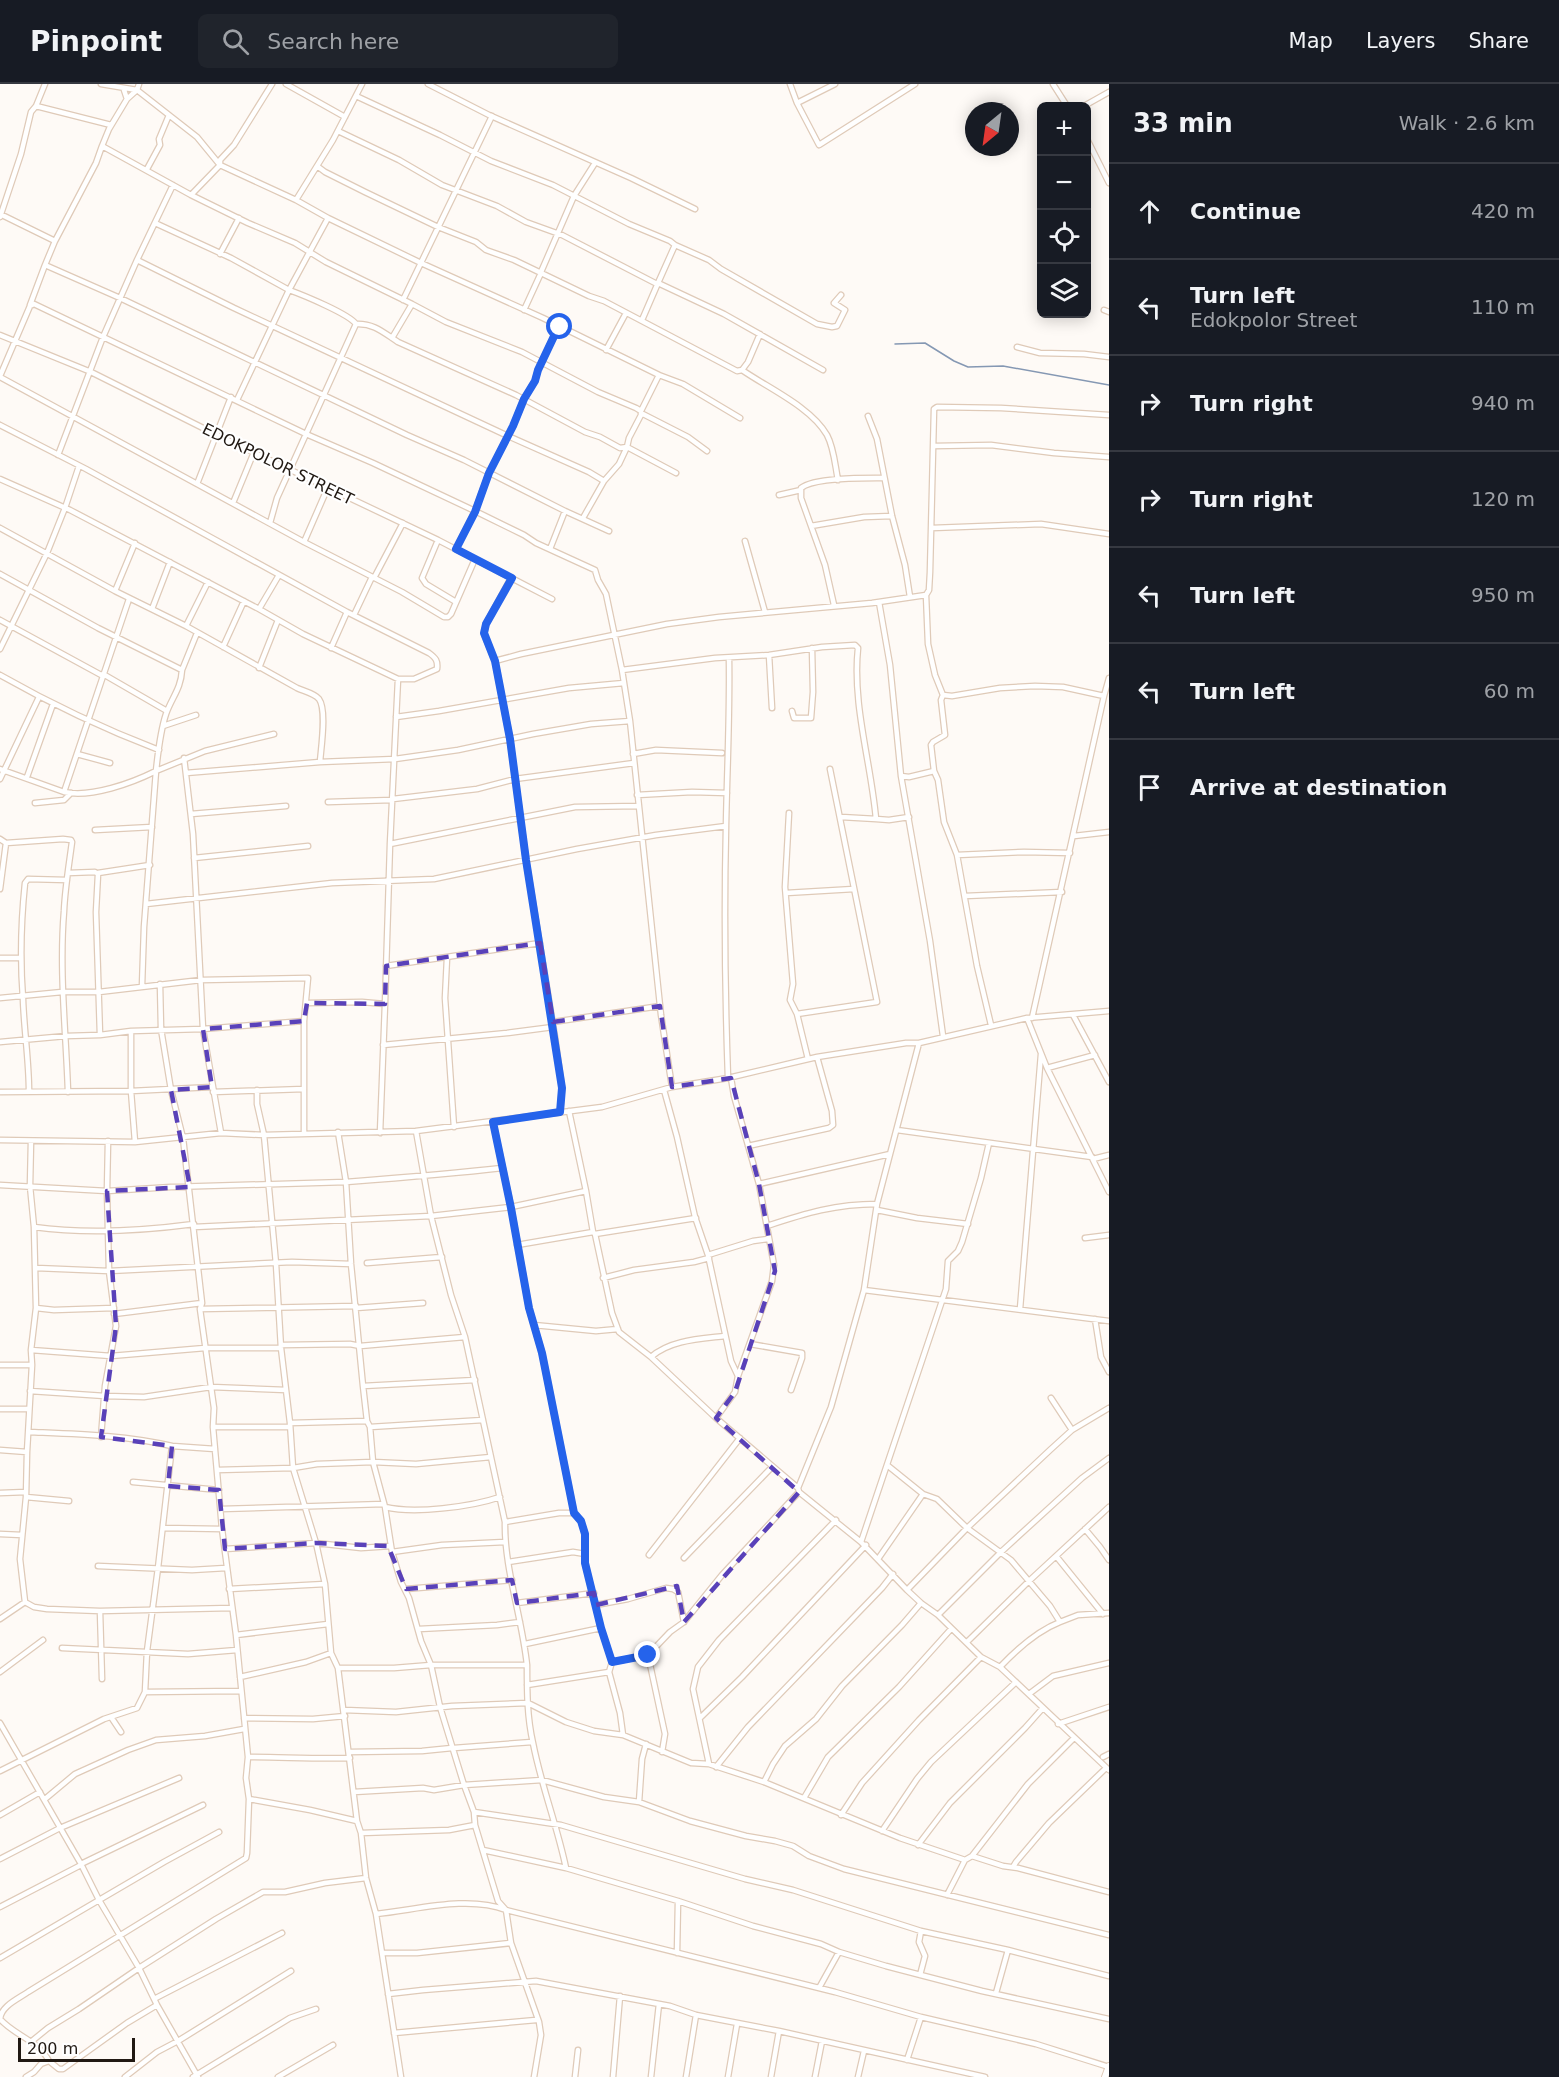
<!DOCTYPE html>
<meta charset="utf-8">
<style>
:root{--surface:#171b24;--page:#20242c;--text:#f1f3f6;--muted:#9ea1a6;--line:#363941}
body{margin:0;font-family:"DejaVu Sans",sans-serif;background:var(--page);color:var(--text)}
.controls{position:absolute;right:18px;top:18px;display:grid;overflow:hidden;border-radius:9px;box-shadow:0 3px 15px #0003}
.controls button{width:54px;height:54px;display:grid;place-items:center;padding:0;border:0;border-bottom:2px solid var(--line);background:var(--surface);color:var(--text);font:30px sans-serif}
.compass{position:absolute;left:965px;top:18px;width:54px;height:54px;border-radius:50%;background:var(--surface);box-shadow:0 3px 15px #0003;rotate:209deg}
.scale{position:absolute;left:18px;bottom:15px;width:117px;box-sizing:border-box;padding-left:6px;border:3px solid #211913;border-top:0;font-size:16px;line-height:21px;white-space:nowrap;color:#211913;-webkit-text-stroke:4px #fff;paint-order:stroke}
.stop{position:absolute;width:18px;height:18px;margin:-14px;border:4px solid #2563eb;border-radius:50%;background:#fff}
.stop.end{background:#2563eb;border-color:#fff;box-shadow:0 2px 6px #0008}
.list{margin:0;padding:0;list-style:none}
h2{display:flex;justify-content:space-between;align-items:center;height:78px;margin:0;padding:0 24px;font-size:26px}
h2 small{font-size:20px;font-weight:400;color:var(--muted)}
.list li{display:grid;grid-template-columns:39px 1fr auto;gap:18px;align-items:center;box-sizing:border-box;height:96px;padding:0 24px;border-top:2px solid var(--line)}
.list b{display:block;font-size:22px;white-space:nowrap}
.list p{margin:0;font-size:20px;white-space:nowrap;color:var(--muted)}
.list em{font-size:20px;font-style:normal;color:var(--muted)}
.icon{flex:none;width:33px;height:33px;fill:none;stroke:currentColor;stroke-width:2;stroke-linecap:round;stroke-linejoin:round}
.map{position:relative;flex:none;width:1109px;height:1993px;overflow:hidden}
header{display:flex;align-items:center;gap:36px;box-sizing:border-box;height:84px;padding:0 30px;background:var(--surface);border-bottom:2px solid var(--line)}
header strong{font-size:28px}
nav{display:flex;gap:33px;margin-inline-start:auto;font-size:21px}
.search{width:420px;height:54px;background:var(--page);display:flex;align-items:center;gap:15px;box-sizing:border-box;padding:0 21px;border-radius:9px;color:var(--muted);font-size:22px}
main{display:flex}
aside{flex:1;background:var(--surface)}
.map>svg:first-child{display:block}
</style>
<header>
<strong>Pinpoint</strong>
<div class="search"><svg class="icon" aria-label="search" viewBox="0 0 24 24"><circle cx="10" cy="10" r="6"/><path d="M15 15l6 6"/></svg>Search here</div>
<nav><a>Map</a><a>Layers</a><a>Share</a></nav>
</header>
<main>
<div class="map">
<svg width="1109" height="1993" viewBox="0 0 1109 1993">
<rect width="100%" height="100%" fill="#fefaf6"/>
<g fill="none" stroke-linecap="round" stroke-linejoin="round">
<!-- stream -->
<path stroke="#8598b3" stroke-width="1.5" d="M895,260L925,259L954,277L968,283L1003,282L1109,301"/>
<!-- street casing -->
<g stroke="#dfcab8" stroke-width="7">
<path id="street" d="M101,0L137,6L197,53L220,81L296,116L328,134
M286,0L345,33
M428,0L489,31L631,94L695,125
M790,0L797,19L819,61L915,0
M1053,0L1067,22
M356,12L440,51L491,77L553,101L629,140L670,157L675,161
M127,15L137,6L139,0
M797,19L835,0
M36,22L111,41
M1084,22L1109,8
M338,47L399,76L442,101L497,122L526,138L562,151L657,200
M1086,53L1109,99
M102,62L109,45L127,15L124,6
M317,82L325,88L365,108L438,143L476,158L486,166L514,176L589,212L604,217L737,287L742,286C768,304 811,323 827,351C834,364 835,381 838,396
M147,85L160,61L159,55L169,31
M191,111L220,81V76L234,61L272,0
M296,116L333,56L362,0
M0,130L55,157
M0,133L21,70L31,28L36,22L45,0
M155,139L231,174L289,206L237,316
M220,170L239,134
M137,176L173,101
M45,181L55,157L96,79L102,62L191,111L248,139L295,159L326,178L412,220L446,238L522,268L598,308L636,324L641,327V331L629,354L627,363L676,389
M541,188L574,112L595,79
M658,199L675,161L709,176L721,185L817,240L832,243L837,242L845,226L834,219L841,211
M403,216L492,32
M30,221L45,181L120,214L407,351L464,376L565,427L609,447
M524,226L541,189
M1104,226L1109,228
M642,236L658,199L724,230L823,286
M0,251L91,288L215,350L438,456L552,515
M392,254L412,220
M1017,263L1040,269L1084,270L1109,273
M606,266L626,229
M742,286L748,278L760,250
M659,291L683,300L740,334
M0,292L30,222L34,220L306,350L373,379L475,427L524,451L536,459L595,486L598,496L606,510L622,586L630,637L661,931L672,1003
M0,293L304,458L402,508L444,533H448L451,530L475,475
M641,329L688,353L707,367
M868,332L877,355L892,432L905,481L910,513
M0,341L86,385L347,528L429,569C436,574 438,577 437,585L414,595H398L390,760L385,920L362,918L307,919
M508,352L589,388L604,397L583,434
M934,362L991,361L1054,369L1109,373
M58,371L103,253L137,176L234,224L508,352
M0,395L70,426L259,525L303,550L398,595
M604,397L619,380L627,363L620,364L600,353L585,348L516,311L398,258C384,249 374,239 356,240C349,230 303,211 289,206L328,134L421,179L543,234L659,291L641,327
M197,400L231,313
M779,411L801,406
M233,419L254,368
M270,439L277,414L356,240
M811,442L864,433L892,432
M0,444L115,507L186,542L297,604C303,607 314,609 319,615C327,626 321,664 320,678L395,675L458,666L533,650L591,640L630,637
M932,444L1041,440L1109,450
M438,456L422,494L426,500L456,518
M745,457L765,528
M304,458L328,403
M456,465L475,427L489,389L513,342L524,315L535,297L538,286L556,248L560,243
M550,465L565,427
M0,490L98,544L182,586C181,605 172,613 166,630C160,648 158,668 156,687C132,699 91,714 64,708
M374,494L403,439
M511,494L486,540L484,550L495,577L510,655L526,776L555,953L562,1004L560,1028
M115,507L135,459
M926,511L928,560L935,591L943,611L952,612L1000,604L1035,602L1063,603L1104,612L1109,594
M879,518L890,581L901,692L930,857L943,952
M834,521L825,481L801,414V404C814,393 866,394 884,394
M152,525L170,478
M259,525L279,491
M354,531L372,493
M0,536L103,592
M186,542L208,498
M223,563L244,517
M331,564L347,528
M0,565L47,469L65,424L79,382
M769,571L772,624
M495,577L521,570L667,540L719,533L872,519L926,511L929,506L930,488L934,325L937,323L1001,324L1109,331
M259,584L278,536
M182,586L197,549
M622,586L715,574L769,571L822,563L855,561L858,564C852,621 871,678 876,735L841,733
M103,590L167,627
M0,591C51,620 104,645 159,666
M943,611L941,616L945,651L933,658L931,661L934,687L938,696L944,738L957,771
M792,627L794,634H811L813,608L812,564
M396,633L439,627L569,604L624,599
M163,642L196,631
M77,670L110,679
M633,670L656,666L722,669
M184,674L193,750L203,945L221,1049
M0,685L64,708L129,515
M186,689L320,678
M901,692L909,693L934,687
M27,693L53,620
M0,695L39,613
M637,711L692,708L727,709
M393,715L477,705L515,695L634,679
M328,718L392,716
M35,719L64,716L71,709
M789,729L785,803L793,900L790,916L797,930L808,975
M191,730L286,722
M876,735L889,736L909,733
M95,746L152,743
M1074,752L1109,748
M0,755L6,759L0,805
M6,759L63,755L71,756L72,758C69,781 65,804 64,827C59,888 66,948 68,1008
M390,760L575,723L639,722
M194,774L308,762
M68,789L95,788L98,790L96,828L100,951
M98,789L150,781
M786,809L854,805
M965,812L1062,808
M146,820L332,799L434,795L577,765L656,751L726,742
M0,874H21
M447,874L445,914L454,1043
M386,882L540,859
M142,902L144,843L156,687L205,667L274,650
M0,914L62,908H99L201,896L308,894L304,937V1050
M797,930L877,918L830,685
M1073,931L1109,998
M1027,934L1047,984L1109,1108
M1032,934L1104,612
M553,938L660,922
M991,941L977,882L957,771L1024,768L1070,769
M131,947V1007L135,1058
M0,958L66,952L100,951L131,947L203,945L304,937
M383,961L507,949L553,943
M1047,984L1095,971
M728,994C725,910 724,827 726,743C727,686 730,630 729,574
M257,1006V1020L264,1051L276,1180L281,1264L290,1339L293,1384L316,1459L325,1500L331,1569L338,1584L357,1737L361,1749L366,1794L376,1830L401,1993
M664,1006L677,1053L695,1133L708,1171L731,1277L738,1292
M0,1008L131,1007L212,1003
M29,1008C29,977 24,946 23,915C20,877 21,837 25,799L28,795L67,796
M213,1008L304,1005
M569,1027L586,1107L593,1148L595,1150L612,1229L619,1248L651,1273L716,1334L798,1404L799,1408L861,1458L907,1506L921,1519L938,1531L981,1573L1000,1583L1109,1686
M493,1038L511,1123L529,1224L542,1269L574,1429
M897,1046L1092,1073
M416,1047L431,1132L451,1211L465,1253L505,1438C504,1484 522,1533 527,1581H431L421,1557L409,1514L401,1498L392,1468L385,1423L373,1378L370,1343L367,1337L363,1302L351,1180L346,1098C398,1094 450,1090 502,1084
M380,1049L385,920
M0,1056L135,1058L221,1049L264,1051L416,1047L602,1023L672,1003L728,994L817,973L906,959H919L1027,934L1109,927
M31,1057L30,1102L34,1143L36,1224L31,1266L32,1281L27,1368L26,1413L20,1475L25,1518L34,1523L47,1525L100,1527L232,1524
M748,1062L829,1044L833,1041L832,1027L817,973
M1093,1075L1109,1071
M759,1100L890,1070
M0,1101L107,1107L108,1057
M877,1126L917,1134L968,1140
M767,1142C806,1129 836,1120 877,1120
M34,1143C86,1150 141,1147 194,1140
M194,1143L431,1132L511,1123L586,1107
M595,1150L696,1134
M1085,1154L1109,1151
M517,1161L593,1148
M708,1171L753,1157L768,1155
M367,1179L442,1173
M36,1184L109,1187L292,1178L351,1180
M603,1194L634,1186L694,1178L709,1174
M864,1206L1109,1237
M36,1224L54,1226L114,1224
M356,1224L423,1219
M200,1225L356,1222
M1020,1225L1041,970
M114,1230L202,1219
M1095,1235L1101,1273L1109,1288
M534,1241L596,1247L618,1245
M750,1260L802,1269V1274L791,1306
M282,1261L350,1260L360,1262L465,1253
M31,1266L111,1272L205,1264H281
M651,1273C670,1256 700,1255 725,1252
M0,1281H32
M363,1302L475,1296
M30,1307L105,1312L144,1313L211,1303L286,1306
M1051,1314L1072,1346
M0,1325H29
M716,1334L735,1308L738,1292L772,1197L774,1181L759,1100L734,1012L731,994
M290,1339L367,1337
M213,1343H290
M370,1343L483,1336
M29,1348C76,1350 125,1351 172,1362
M101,1353L105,1302L116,1242L109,1187L107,1107L171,1103L346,1098L338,1048
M0,1366L27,1368
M887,1381L923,1410L937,1415L967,1444L1011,1476L1050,1522L1060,1538L1078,1531L1109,1529
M217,1386L293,1384L317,1380L373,1378L416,1380L491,1373
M133,1398L219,1406
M798,1404L831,1323L864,1206L877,1120L919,959
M0,1409L26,1408
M26,1413L69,1417
M385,1423C414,1430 471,1423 500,1413
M221,1425L384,1420
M505,1438L559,1429H574L581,1437L585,1450V1479L601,1544L612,1578L609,1588L527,1601
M163,1444L222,1445
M1085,1445L1100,1463L1109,1476
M0,1450L22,1451
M861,1458L946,1205L948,1177L958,1167L962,1158L981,1094L989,1059
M225,1465L316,1459L361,1464L391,1462
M392,1468L442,1461L505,1458
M649,1471L740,1354
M1056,1472L1103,1530
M684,1474L772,1383
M878,1475L923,1410
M508,1478L573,1468L585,1470
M98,1482L192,1486L226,1484
M229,1505L325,1500
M406,1505L512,1496
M907,1506L967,1444L1050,1366L1072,1346L1109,1324
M517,1519L594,1509
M596,1521L628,1515L666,1504L673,1505L678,1508L684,1538
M100,1527L102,1595
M938,1531L1001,1468L1082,1394L1109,1374
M0,1535L25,1518
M419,1545L497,1541L520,1538
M236,1551L328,1540
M967,1558L1029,1497L1109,1423
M525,1560L601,1544
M62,1564L188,1570L237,1566
M648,1571L670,1548L684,1538L722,1491L799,1408
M612,1578L648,1571L665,1650L662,1668
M527,1581C527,1607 527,1633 533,1659C541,1701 557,1741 566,1784
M1000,1583C1017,1565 1037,1547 1060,1538
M338,1584H394L431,1581L440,1623L464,1701L474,1728L475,1741L498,1817L506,1826L511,1859L539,1938L541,1951L534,1993
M0,1588L43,1556
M609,1588L620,1629L623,1651
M240,1593L306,1578L331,1569
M145,1608L147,1567L158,1484L172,1362L215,1365
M1029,1610L1053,1592L1109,1579
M344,1626L396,1628L452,1622L528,1619L566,1638L594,1647L623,1651L691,1679L709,1680L764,1698L900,1754L965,1776L972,1772L1003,1782L1018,1784L1109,1808
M111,1633L121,1648
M244,1634L313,1635L345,1632
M700,1634L742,1593L866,1461
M0,1639L81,1780L99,1816L139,1884L157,1921L198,1993
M1058,1640L1109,1623
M454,1664L532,1658
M349,1668L422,1667L452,1664
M248,1673C282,1673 316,1675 350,1674
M1103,1673L1109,1670
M709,1680L693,1605L698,1583L719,1556L836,1436
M716,1683L748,1643L882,1504L893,1490
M0,1687L104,1635L137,1624L145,1608L240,1607
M764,1698L773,1680L785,1662L816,1635L842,1602L902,1541L921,1519
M354,1708L423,1704L434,1706L464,1701L542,1696L604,1713L639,1718L690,1737L746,1752L775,1757L793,1762L809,1772L844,1785L1109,1851
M804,1714L828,1673L899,1603L951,1545
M45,1715L75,1690L128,1666L156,1656L205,1652L244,1645
M249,1715L310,1726L357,1737
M639,1718L642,1675L646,1660
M474,1728L561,1741L745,1795L793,1806L921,1847L1008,1866L1109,1892
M0,1731L40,1708
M841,1731L862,1699L919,1636L981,1573
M882,1747L917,1695L931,1678L1016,1598
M361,1749L449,1746L475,1741
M918,1761L950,1719L1025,1644L1042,1625
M483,1766L566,1784L678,1817L753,1842L821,1860L839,1868L886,1882L982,1907L1109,1935
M972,1772L1028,1700L1074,1654
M0,1775L60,1744L179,1694
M81,1780L203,1721
M1013,1783L1016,1778L1049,1739L1106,1684
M947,1811L965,1776
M0,1823L81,1781
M376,1830C417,1826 467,1811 506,1826L835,1908L921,1933L1036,1960L1109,1983L1108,1985
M382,1869H417L511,1859
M677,1869L678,1817
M0,1874L164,1778L219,1748
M920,1891L925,1872L919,1858L921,1847
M819,1904L839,1868
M996,1909L1008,1866
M388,1910L423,1906L536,1897L670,1922L696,1931L779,1947L985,1993
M154,1915L282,1849
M0,1935C1,1922 18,1915 28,1908L246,1774L247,1769L249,1715L246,1694L248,1673L236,1551L222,1445L213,1343L214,1324L200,1225L202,1219L183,1054L171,1006L161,945L160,900
M0,1935C15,1952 38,1956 49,1977
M394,1949L536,1936
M32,1957L48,1944L79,1925L139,1884L216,1835L263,1808H285L325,1799L366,1794
M907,1976L921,1933
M26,1993L34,1988L41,1980L49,1977L59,1985H63L127,1939L157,1921
M125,1993L157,1968L178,1957L291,1887
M193,1993L290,1934L316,1925
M278,1993L333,1961
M575,1993L578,1966
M613,1993L620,1912
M651,1993L659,1920
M686,1993L696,1931
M728,1993L737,1940
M771,1993L779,1947
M815,1993L822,1957
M858,1993L864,1967"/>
</g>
<!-- secondary casing -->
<g stroke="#dfcab8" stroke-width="8">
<path id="secondary" d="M1105,1993L1109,1982"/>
</g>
<!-- street -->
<use href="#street" stroke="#fff" stroke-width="4.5"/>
<!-- secondary -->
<use href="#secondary" stroke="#fff" stroke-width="6"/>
</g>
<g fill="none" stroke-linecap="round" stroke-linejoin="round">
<!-- route -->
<path stroke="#2563eb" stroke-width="8" d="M560,243L556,248L538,286L535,297L524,315L513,342L489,389L475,428L456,465L512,494L486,540L484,549L495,577L510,655L526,776L562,1004L560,1028L493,1038L511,1124L529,1224L542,1269L574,1429L581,1437L585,1450V1479L601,1544L612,1578L648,1571"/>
</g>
<!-- marked area -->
<path fill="none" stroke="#5941b9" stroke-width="4.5" stroke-dasharray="12 8" stroke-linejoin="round" d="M540,859L553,938L660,922L672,1003L731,994L759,1100L775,1187L735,1308L716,1334L799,1408L684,1538L677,1502L596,1521L594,1509L517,1519L512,1496L406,1505L388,1462L316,1459L225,1465L219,1406L168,1402L172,1362L101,1353L116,1242L107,1107L190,1103L171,1006L212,1003L203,945L304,937L307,919L385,920L386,882Z"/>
<g text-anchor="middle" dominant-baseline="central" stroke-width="4.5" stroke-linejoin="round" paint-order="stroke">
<!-- street labels -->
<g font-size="16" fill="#211913" stroke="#fff">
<text transform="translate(278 380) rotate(26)">EDOKPOLOR STREET</text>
</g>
</g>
</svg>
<div class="controls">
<button>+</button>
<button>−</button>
<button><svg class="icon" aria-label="locate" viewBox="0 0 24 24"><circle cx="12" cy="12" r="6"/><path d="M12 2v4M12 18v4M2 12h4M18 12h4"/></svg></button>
<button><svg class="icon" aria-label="layers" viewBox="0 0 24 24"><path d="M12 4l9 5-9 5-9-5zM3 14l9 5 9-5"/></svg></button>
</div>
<svg class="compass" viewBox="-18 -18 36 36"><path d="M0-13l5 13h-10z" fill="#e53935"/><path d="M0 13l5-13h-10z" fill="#9ea1a6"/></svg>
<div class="scale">200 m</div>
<div class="stop" style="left:560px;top:243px"></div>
<div class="stop end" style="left:648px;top:1571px"></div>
</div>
<aside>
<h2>33 min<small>Walk · 2.6 km</small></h2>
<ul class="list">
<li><svg class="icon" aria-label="ahead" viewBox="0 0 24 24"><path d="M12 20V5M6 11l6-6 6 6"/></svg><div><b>Continue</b></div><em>420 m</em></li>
<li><svg class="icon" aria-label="left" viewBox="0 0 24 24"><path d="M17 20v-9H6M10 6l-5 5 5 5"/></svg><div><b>Turn left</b><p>Edokpolor Street</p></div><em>110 m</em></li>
<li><svg class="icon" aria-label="right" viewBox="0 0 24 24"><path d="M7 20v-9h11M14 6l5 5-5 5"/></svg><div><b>Turn right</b></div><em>940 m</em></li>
<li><svg class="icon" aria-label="right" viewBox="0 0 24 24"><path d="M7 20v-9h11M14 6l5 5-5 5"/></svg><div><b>Turn right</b></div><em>120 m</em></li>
<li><svg class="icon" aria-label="left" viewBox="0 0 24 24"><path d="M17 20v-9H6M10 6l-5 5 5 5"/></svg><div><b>Turn left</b></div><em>950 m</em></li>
<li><svg class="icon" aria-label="left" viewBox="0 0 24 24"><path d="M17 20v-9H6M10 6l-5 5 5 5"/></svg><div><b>Turn left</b></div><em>60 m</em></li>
<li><svg class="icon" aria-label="arrive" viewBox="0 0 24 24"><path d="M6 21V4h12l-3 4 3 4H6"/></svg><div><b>Arrive at destination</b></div></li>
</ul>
</aside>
</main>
